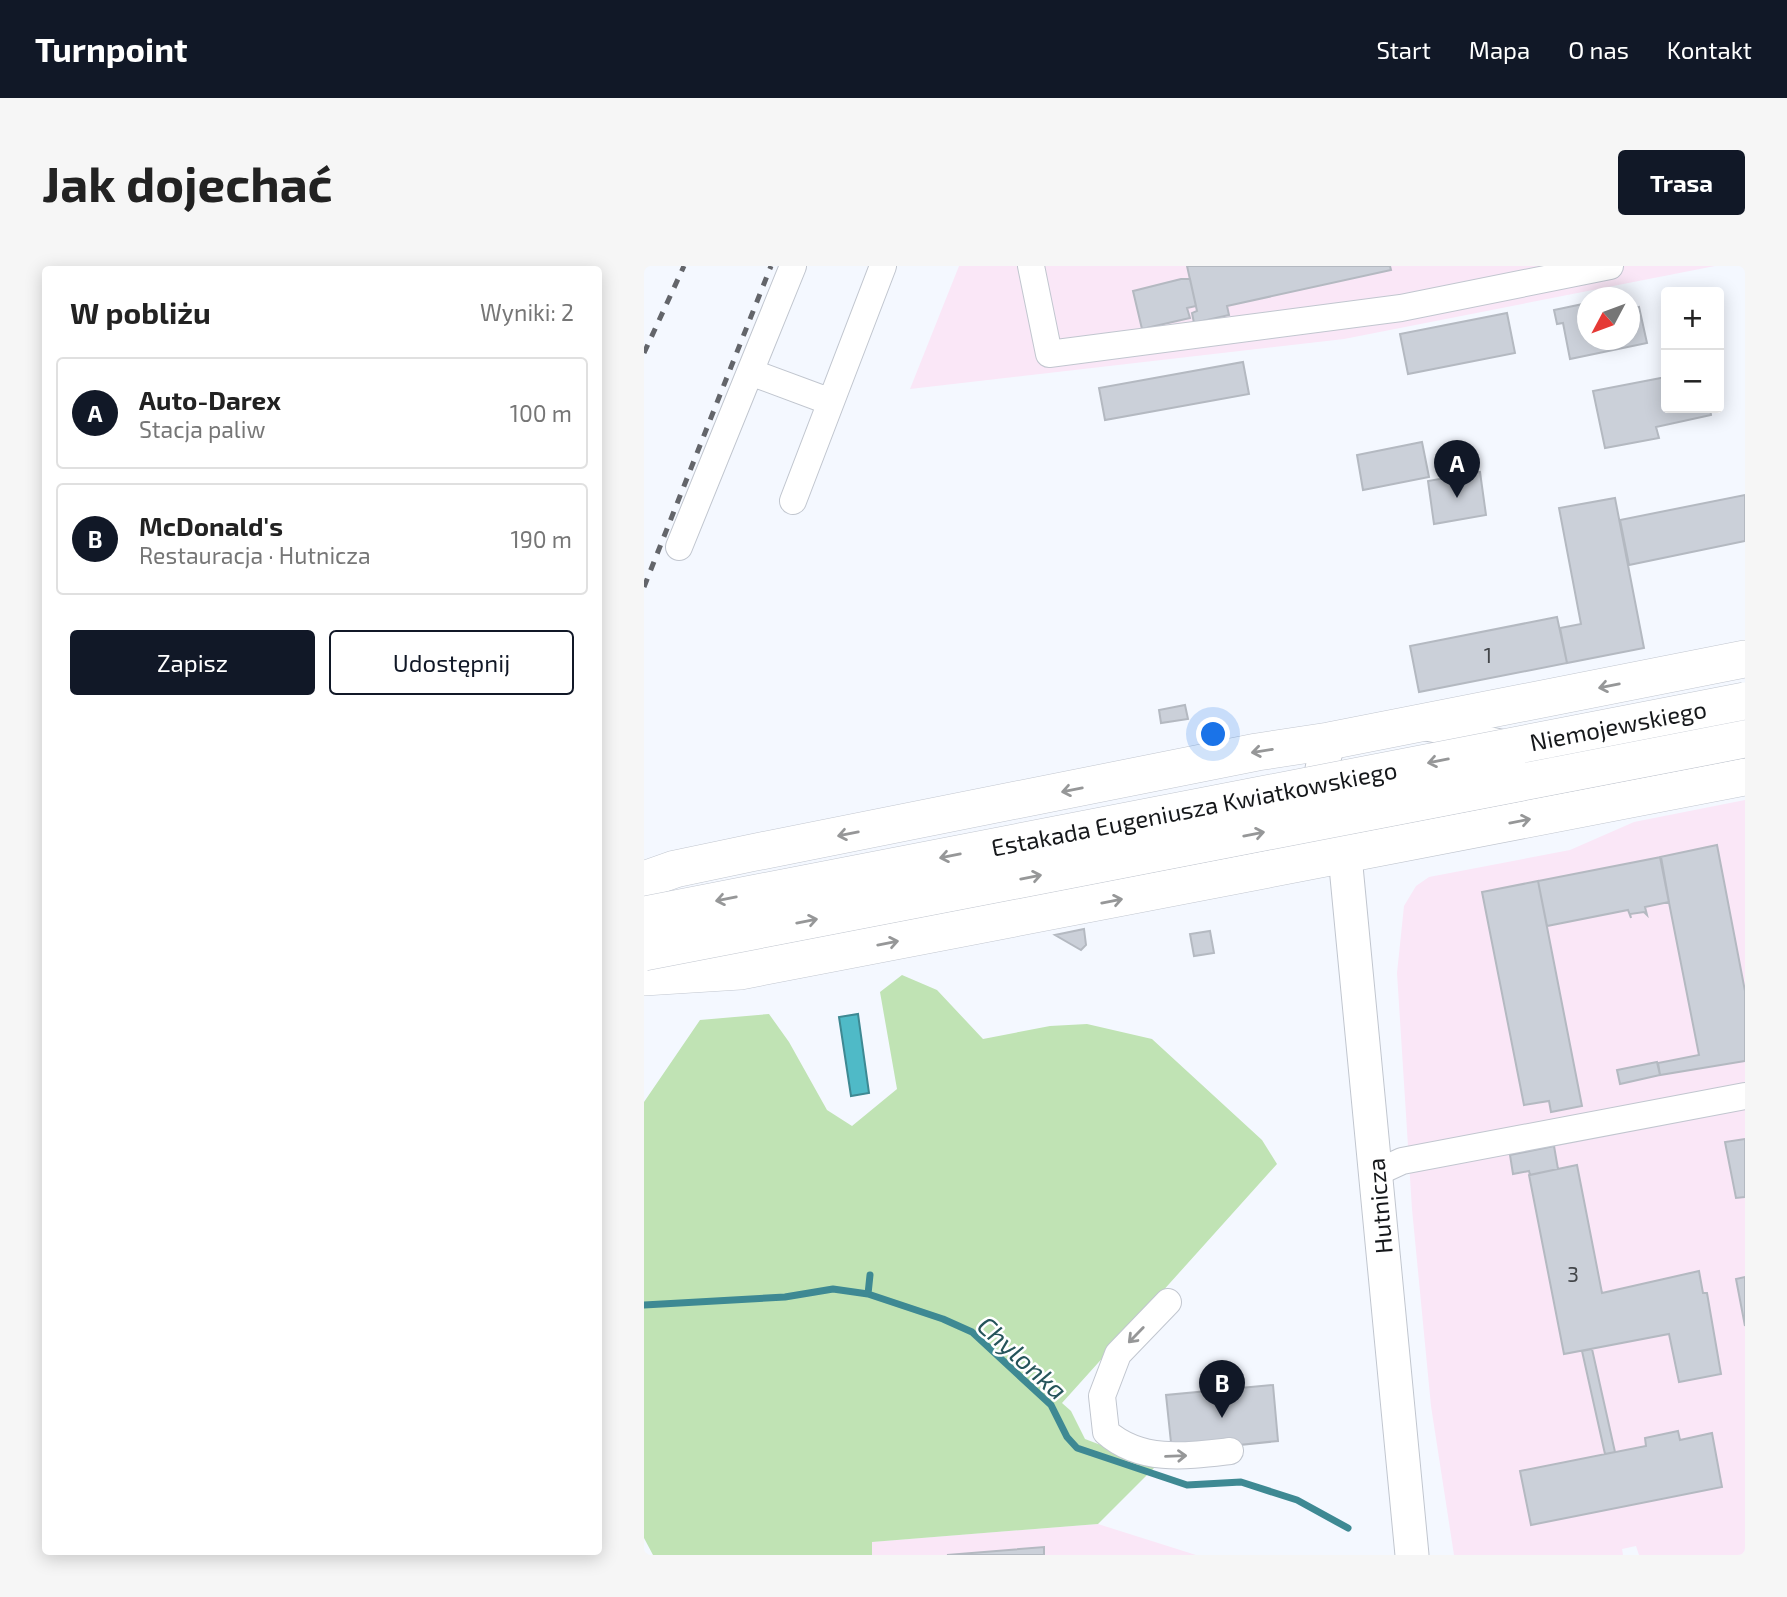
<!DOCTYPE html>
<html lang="pl">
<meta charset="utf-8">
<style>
:root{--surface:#fff;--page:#f6f6f6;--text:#222;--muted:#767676;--line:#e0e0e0;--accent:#111827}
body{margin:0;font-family:"Exo 2",sans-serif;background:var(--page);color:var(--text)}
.controls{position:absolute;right:21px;top:21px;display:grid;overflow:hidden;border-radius:7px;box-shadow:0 4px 18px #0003}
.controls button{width:63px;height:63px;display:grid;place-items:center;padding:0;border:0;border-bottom:2px solid var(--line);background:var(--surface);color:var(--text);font:35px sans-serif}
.compass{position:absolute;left:933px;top:21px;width:63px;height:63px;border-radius:50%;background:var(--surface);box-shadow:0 4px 18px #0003;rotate:229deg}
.you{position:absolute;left:570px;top:469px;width:24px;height:24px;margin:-18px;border:5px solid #fff;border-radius:50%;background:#1a73e8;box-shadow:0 0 0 10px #1a73e833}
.badge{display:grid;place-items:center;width:46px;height:46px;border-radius:50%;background:var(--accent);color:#fff;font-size:23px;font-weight:700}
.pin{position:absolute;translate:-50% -58px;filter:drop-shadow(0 2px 4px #0008)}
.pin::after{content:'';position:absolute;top:37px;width:24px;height:21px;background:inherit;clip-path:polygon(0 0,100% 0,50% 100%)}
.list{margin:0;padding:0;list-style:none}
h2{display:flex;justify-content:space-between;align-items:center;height:91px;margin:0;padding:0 28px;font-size:30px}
h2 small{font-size:23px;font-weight:400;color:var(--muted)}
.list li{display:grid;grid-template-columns:46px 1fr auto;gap:21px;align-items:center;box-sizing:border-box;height:112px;margin:0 14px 14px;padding:0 14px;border:2px solid var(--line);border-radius:7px}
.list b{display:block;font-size:26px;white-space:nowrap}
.list p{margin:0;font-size:23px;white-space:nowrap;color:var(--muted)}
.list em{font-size:23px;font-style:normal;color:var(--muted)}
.actions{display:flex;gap:14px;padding:21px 28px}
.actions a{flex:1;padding:16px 0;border:2px solid var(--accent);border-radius:7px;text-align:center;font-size:24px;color:var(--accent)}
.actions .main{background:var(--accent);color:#fff}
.map{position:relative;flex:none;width:1101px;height:1289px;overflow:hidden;border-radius:7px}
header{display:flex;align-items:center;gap:42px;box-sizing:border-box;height:98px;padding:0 35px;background:var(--accent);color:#fff}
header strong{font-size:33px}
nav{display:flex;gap:38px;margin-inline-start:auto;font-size:24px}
.intro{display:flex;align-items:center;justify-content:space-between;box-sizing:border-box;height:168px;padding:0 42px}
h1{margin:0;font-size:49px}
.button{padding:18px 32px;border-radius:7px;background:var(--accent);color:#fff;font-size:24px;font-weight:700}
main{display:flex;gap:42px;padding:0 42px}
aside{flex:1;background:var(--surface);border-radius:7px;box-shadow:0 4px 18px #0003}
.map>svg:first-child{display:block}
</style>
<header>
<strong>Turnpoint</strong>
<nav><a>Start</a><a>Mapa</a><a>O nas</a><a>Kontakt</a></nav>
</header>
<div class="intro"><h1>Jak dojechać</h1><a class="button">Trasa</a></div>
<main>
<aside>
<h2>W pobliżu<small>Wyniki: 2</small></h2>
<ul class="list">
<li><span class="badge">A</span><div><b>Auto-Darex</b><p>Stacja paliw</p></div><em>100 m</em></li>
<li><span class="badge">B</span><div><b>McDonald's</b><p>Restauracja · Hutnicza</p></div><em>190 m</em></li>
</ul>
<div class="actions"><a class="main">Zapisz</a><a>Udostępnij</a></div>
</aside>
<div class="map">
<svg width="1101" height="1289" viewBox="0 0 1101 1289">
<rect width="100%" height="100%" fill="#f4f8ff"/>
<!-- industrial -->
<path fill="#fae7f7" d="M315,0H1071L700,73L266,123Z
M1101,534V1289H995L992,1280L978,1283L979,1289H810L787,1140L768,943L753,707L760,640L772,620L785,611L926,584L990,556Z
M454,1258L552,1289H228L227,1276Z"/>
<!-- green -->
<path fill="#c0e3b4" d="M258,709L293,724L339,773L406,760L443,758L508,773L618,874L633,898L418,1137L427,1145L441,1173L512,1200L454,1258L228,1276V1289H9L0,1272V836L56,754L125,748L145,776L183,844L208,860L253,823L236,726Z"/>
<!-- water -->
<path fill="#4fbac7" stroke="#3e8993" stroke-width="2" d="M214,748L225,827L207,830L195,751Z"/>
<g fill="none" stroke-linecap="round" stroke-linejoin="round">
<!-- stream -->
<path stroke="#3e8993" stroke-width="7" d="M224,1028L226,1009
M0,1039L141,1031L189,1023L224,1028L299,1053L328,1066L407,1139L423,1171L433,1182L543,1219L597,1216L653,1234L704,1262"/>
</g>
<!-- building -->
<path fill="#cbd0d9" stroke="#b4b9c1" stroke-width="2" d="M543,0H746L747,4L583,40L585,49L550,57L548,47L553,45Z
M537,13H546L552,40L543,42L546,52L498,63L489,25Z
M939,38L944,52V74H986V43L995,41L1003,77L926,93L919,57L913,58L910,44Z
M863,47L871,87L764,108L756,68Z
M599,96L605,128L461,154L455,122Z
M1022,111V142H1066L1067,149L1012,161L1015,172L961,182L949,125Z
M778,176L785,211L719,224L713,189Z
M836,206L842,249L790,258L784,215Z
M1101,229V275L985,299L976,254Z
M971,232L1000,382L923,397L916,362L937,358L915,242Z
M913,351L923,397L775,426L766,380Z
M541,439L544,453L517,457L515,444Z
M1073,579L1101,725V795L1016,809L1014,797L1055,789L1016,591Z
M1017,591L1025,636L1001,641L1003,649L1000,646L986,648L987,652L984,644L903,660L894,615Z
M894,615L938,840L907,846L905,835L880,839L838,626Z
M440,663L442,679L437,684L411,669Z
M566,665L570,687L550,690L546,668Z
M1013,796L1016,809L976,818L973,804Z
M1101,873V931L1092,932L1081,876Z
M910,880L914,903L886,909L885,905L869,908L866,889Z
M933,899L958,1027L1055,1005L1059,1027H1063L1077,1108L1035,1116L1025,1068L920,1088L885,909Z
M1101,1011V1060L1092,1013Z
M948,1083L971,1186L961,1188L938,1085Z
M629,1119L634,1175L528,1186L522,1129Z
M1034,1165L1036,1174L1068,1167L1078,1221L887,1259L876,1205L1002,1180L1001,1172Z
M400,1281V1289H303Z"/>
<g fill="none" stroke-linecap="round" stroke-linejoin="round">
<!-- minor casing -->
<g stroke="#c1c6cf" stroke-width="28">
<path id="minor" d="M387,0L405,88L757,42L966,0
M106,106L187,136
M149,235L239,0
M35,281L149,0
M780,461L859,477
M732,907L758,895L1101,830
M524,1036L474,1088L458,1130L462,1166C497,1197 544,1190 586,1185"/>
</g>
<!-- major casing -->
<g stroke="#c1c6cf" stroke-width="35">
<path id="major" d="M685,475C670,523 672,548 701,590L768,1289"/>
</g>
<!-- highway casing -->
<g stroke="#c1c6cf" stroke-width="38">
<path id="highway" d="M0,614L31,603L107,587L613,486L685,475L1101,393
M0,711L96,705L1101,511"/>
</g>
<!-- minor -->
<use href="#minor" stroke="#fff" stroke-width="26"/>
<!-- major -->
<use href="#major" stroke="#fff" stroke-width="33"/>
<!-- highway -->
<use href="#highway" stroke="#fff" stroke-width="37"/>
<!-- rail -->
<path stroke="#63656a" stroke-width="5" stroke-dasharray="9 9" stroke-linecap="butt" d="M0,87L40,0
M0,321L127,0"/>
<!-- highway-bridge casing -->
<g stroke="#c1c6cf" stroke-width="38" stroke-linecap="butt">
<path id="highway-bridge" d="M0,649L1101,435
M0,686L1101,473"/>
</g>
<!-- highway-bridge -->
<use href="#highway-bridge" stroke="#fff" stroke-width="37"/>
</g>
<!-- one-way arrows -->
<defs><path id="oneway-shaft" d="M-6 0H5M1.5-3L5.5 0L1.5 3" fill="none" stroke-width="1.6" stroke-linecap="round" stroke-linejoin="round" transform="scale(1.75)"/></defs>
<g stroke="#969798">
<use href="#oneway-shaft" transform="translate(965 420) rotate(169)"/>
<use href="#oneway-shaft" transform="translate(618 485) rotate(171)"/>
<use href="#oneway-shaft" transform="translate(794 495) rotate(169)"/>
<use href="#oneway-shaft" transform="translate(428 524) rotate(169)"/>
<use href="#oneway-shaft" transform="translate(876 555) rotate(-11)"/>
<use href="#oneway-shaft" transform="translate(204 568) rotate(169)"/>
<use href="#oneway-shaft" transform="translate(610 568) rotate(-11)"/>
<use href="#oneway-shaft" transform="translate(306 590) rotate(169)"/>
<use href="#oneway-shaft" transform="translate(387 611) rotate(-11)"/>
<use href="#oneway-shaft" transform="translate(82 633) rotate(169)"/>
<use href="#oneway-shaft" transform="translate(468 635) rotate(-11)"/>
<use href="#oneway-shaft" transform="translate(163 655) rotate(-11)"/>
<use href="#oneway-shaft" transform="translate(244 677) rotate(-11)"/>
<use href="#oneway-shaft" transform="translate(492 1069) rotate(134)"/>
<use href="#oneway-shaft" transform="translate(532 1190) rotate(-2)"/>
</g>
<g text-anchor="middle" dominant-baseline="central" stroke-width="5" stroke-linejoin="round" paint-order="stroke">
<!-- number labels -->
<g font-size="21" fill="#43464a">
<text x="844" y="388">1</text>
<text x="929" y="1007">3</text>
</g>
<!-- street labels -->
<g font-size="24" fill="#16181b" stroke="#fff">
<text transform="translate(974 459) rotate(-11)">Niemojewskiego</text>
<text transform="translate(550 542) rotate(-11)">Estakada Eugeniusza Kwiatkowskiego</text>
<text transform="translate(735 940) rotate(-95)">Hutnicza</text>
</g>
<!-- water labels -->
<g font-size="26" font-style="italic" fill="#25545a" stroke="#fff">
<text transform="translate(379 1091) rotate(42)">Chylonka</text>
</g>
</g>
</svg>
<div class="controls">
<button>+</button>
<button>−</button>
</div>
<svg class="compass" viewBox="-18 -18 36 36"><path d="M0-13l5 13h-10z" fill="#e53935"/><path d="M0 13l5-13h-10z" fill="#767676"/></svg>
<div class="you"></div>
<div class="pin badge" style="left:813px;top:232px">A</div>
<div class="pin badge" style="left:578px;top:1152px">B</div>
</div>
</main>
